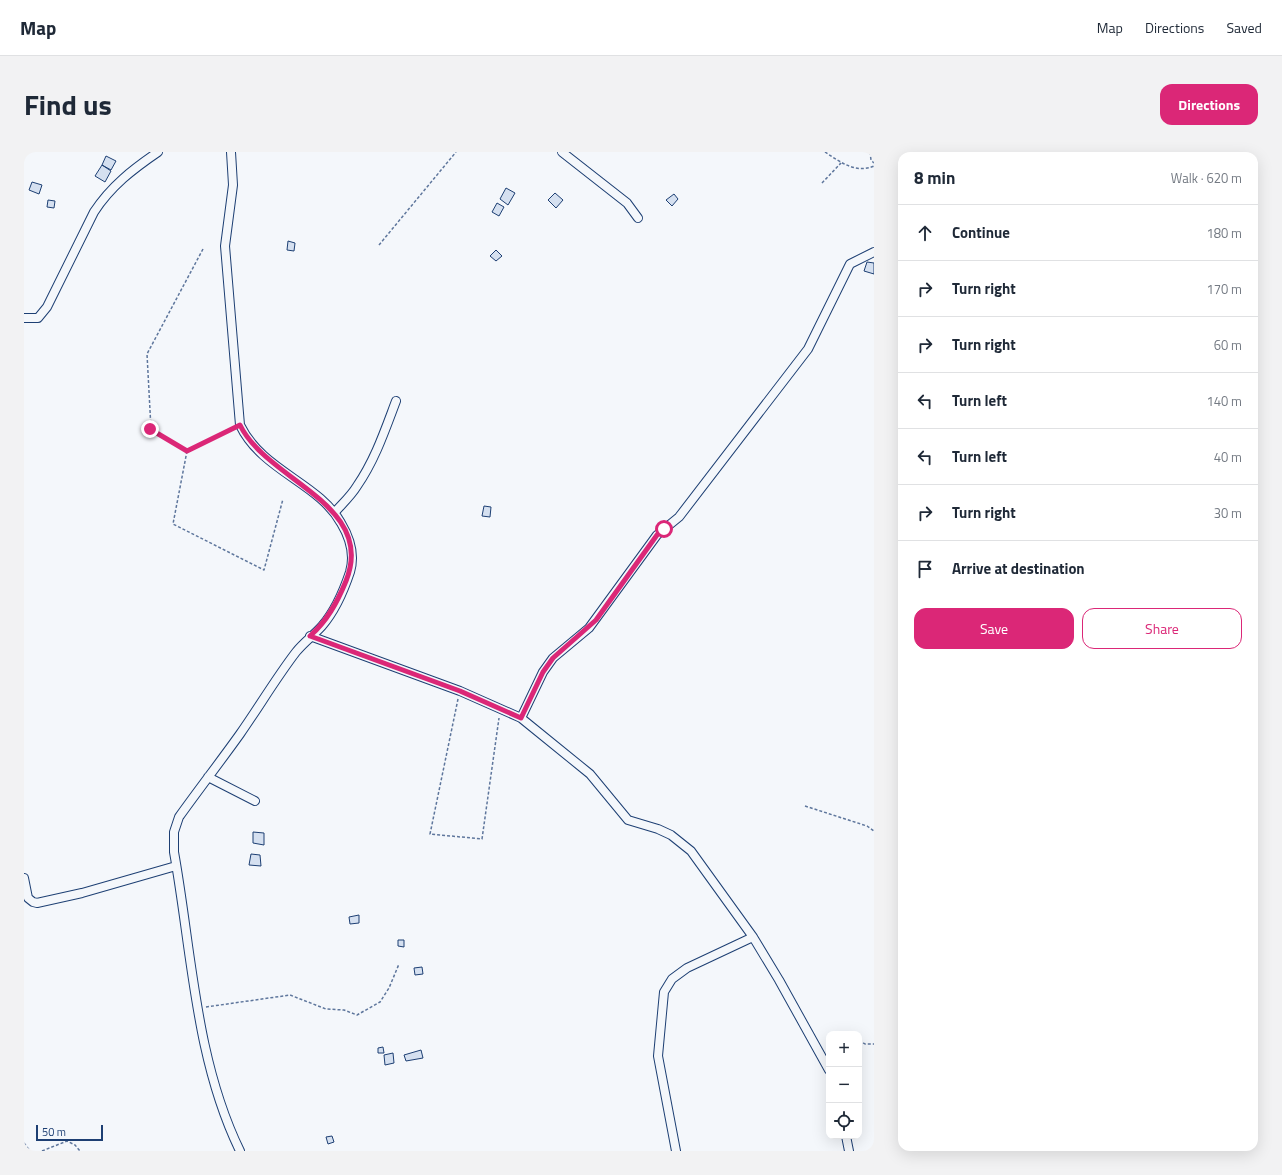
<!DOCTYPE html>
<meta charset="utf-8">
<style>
:root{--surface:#fff;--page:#f2f2f3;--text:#1f2937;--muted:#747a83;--line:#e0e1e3;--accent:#db2777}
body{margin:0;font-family:"Titillium Web",sans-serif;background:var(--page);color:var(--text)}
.controls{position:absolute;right:12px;bottom:12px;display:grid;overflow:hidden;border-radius:8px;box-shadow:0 4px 16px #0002}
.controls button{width:36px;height:36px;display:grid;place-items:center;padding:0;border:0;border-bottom:1px solid var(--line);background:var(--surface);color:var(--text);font:20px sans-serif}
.scale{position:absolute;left:12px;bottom:10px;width:67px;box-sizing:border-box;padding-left:4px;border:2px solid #1d3f73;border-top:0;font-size:11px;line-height:14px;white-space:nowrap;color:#1d3f73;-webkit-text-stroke:3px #f4f7fb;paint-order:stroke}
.stop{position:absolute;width:12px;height:12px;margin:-9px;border:3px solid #db2777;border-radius:50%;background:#fff}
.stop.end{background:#db2777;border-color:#fff;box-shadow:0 1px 4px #0008}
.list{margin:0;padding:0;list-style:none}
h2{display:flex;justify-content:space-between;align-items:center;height:52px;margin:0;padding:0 16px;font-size:17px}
h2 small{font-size:13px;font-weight:400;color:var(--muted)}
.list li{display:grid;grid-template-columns:26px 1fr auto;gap:12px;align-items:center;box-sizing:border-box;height:56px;padding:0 16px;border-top:1px solid var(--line)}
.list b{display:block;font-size:15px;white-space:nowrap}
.list em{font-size:13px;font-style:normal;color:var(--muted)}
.actions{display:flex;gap:8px;padding:12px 16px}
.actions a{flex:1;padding:9px 0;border:1px solid var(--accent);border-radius:12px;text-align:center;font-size:14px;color:var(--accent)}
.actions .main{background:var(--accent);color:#fff}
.icon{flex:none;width:22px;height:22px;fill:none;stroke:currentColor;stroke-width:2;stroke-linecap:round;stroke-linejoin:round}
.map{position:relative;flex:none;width:850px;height:999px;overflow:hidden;border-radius:12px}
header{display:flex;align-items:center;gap:24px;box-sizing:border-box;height:56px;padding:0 20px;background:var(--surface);border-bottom:1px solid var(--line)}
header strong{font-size:19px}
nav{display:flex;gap:22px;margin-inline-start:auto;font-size:14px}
.intro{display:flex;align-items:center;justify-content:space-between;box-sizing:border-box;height:96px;padding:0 24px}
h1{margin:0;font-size:28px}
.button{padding:10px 18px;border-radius:12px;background:var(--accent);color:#fff;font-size:14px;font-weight:700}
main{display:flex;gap:24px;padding:0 24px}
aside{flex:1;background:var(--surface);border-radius:12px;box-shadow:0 4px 16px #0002}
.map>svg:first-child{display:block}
</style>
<header>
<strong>Map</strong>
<nav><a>Map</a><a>Directions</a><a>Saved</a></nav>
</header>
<div class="intro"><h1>Find us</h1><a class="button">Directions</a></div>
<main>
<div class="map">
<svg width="850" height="999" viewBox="0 0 850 999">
<rect width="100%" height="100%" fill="#f4f7fb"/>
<!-- building -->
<path fill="#d5e0f0" stroke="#1d3f73" d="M82,4L92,9L87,18L78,13Z
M78,13L87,19L81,30L71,24Z
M8,30L18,33L15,42L5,38Z
M482,36L491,41L484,53L476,47Z
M531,41L539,48L532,56L524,48Z
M650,42L654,47L648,54L642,48Z
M24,48L31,49L30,56L23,55Z
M473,51L480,55L475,64L468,60Z
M264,89L271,91L270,99L263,98Z
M472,98L478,104L472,109L466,104Z
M843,110L850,111V122L840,119Z
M460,354L467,355L466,365L458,364Z
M229,680L240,681V693L229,691Z
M227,702L236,703L237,714L225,713Z
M335,763V771L326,772L325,765Z
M374,788H380V795L374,794Z
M398,815L399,822L391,823L390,816Z
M359,895L360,901H354V896Z
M397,898L399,906L382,909L380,903Z
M369,901L370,911L361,913L360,903Z
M308,984L310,990L304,992L302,985Z"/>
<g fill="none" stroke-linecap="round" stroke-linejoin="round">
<!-- minor casing -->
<g stroke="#1d3f73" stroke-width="10">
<path id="minor" d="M207,0L209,33L201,94L216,273C238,319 295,331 317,371C326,386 331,403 326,420C320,438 310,460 298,474C290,483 280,490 272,500C252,526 235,555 216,582C196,610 175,637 155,665L150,680V700C168,800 171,907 216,999
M538,0L603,51L614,66
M0,166H14L23,155L70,60C87,34 109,17 134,0
M311,360C318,352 327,344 333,334C351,308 361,278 372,249
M286,484L436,539L497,566L566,622L604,668L634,677L647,683L667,699L729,785L755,828L805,918
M497,566L519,520L529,506L565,476L633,383L655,365L784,197L826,112L850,100
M184,625L231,649
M0,726L4,746L9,750L13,751L58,741L152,714
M822,984L825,999
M652,999L634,904L640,840L648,827L663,816L729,785"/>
</g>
<!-- path -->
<path stroke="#5e769c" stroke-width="1.5" stroke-dasharray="3 2" stroke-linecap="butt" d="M801,0C816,10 832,22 850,14
M846,0L847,8L850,11
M798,31L817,11
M355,93L432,0
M179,97L123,202L127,277L163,299L209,277
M163,299L149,372L240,418L259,347
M434,547L406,682L458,687L475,566
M781,654L843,674L850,679
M182,855L266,843L302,857L320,858L333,863L356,850L365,836L375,812
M835,888L841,892H850
M0,991L6,999
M18,999L43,989L51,993L56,999"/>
<!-- minor -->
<use href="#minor" stroke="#f4f7fb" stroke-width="8"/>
</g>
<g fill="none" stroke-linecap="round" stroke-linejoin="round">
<!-- route -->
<path stroke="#db2777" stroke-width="5" d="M126,277L163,299L216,273C243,329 353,352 322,429C313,451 303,469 286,484L436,539L497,566L519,520L529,506L572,468L633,383L640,377"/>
</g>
</svg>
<div class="controls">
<button>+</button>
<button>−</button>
<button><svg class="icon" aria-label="locate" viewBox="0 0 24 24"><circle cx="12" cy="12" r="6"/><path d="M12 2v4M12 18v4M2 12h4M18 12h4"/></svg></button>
</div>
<div class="scale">50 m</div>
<div class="stop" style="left:640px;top:377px"></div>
<div class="stop end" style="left:126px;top:277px"></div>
</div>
<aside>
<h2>8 min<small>Walk · 620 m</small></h2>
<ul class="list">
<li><svg class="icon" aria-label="ahead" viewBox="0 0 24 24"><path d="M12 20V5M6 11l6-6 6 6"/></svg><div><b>Continue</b></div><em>180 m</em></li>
<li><svg class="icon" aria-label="right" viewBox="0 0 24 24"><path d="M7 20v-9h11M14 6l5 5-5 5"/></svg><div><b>Turn right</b></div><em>170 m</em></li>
<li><svg class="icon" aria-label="right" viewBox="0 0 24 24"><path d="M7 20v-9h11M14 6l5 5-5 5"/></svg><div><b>Turn right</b></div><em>60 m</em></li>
<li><svg class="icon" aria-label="left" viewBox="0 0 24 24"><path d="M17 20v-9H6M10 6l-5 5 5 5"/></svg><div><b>Turn left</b></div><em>140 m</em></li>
<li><svg class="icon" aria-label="left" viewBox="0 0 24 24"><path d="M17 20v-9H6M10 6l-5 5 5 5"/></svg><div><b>Turn left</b></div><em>40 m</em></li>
<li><svg class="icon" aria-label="right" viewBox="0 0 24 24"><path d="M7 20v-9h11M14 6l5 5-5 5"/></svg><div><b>Turn right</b></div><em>30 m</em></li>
<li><svg class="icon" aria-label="arrive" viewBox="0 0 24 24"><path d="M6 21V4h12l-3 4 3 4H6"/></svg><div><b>Arrive at destination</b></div></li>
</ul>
<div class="actions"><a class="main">Save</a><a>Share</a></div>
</aside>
</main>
